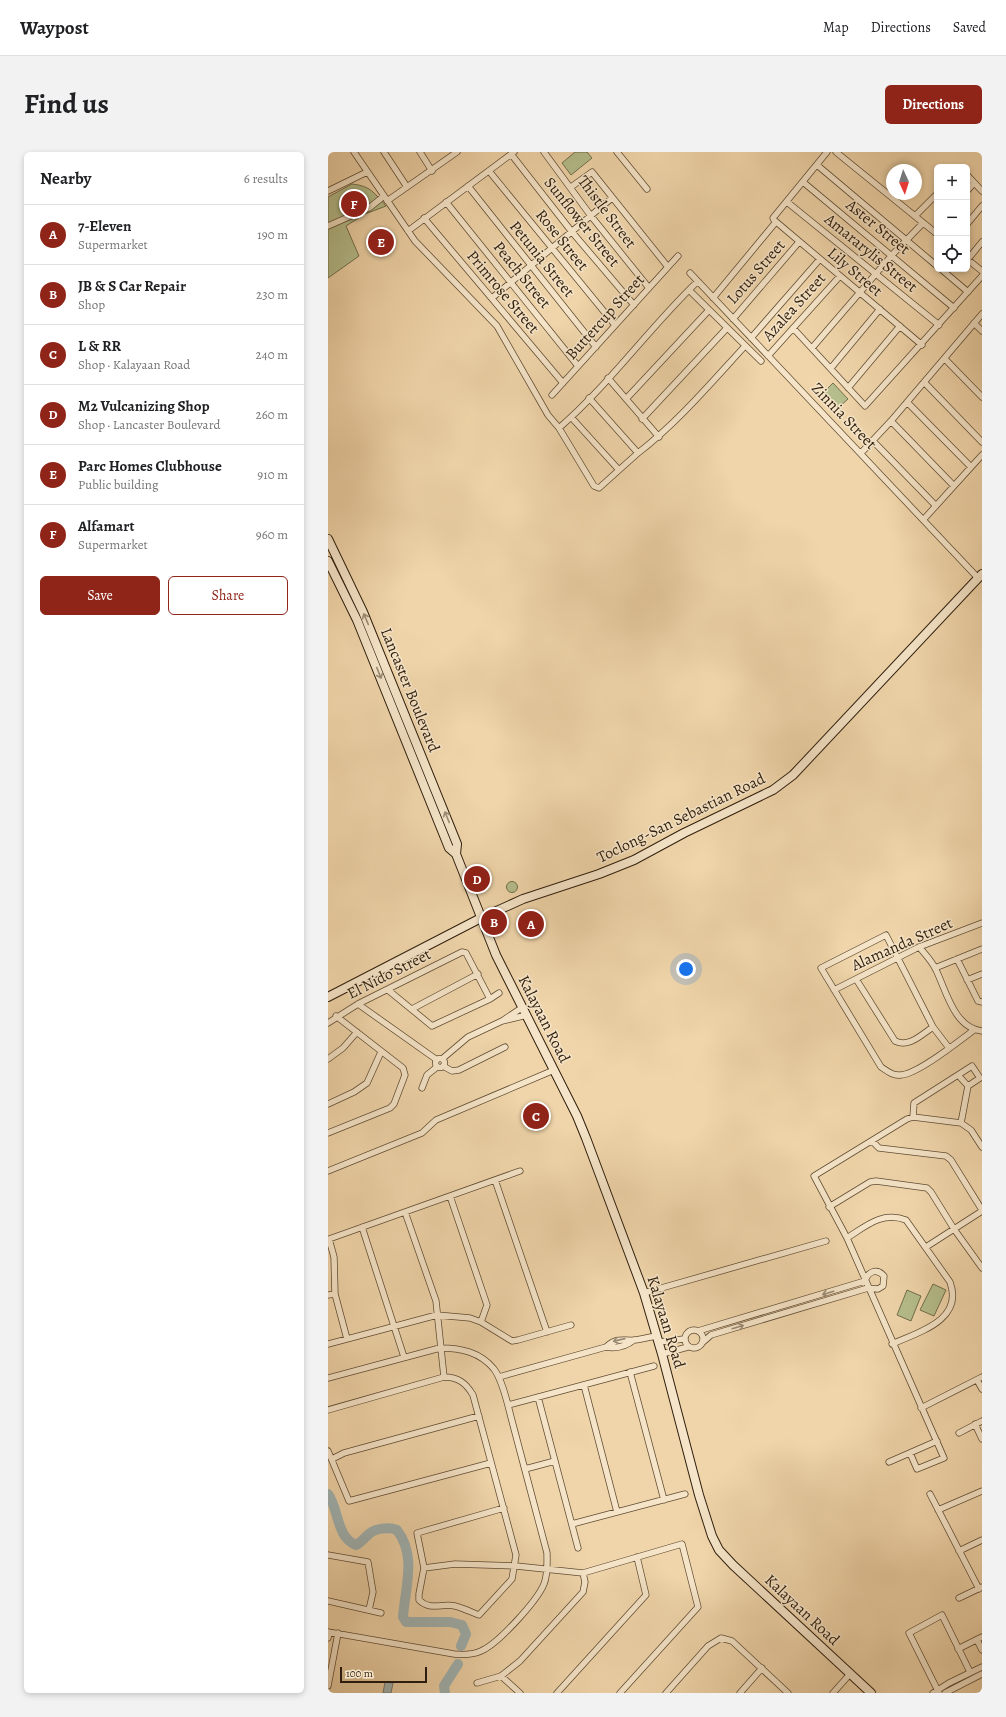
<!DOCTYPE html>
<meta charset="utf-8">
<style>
:root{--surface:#fff;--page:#f2f2f2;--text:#202124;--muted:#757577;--line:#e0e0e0;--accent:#8f2418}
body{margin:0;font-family:Alegreya,serif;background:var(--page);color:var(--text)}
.controls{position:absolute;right:12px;top:12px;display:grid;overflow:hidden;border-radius:6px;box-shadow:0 2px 6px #0003}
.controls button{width:36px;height:36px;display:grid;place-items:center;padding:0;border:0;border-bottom:1px solid var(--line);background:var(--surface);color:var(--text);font:20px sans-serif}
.compass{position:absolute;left:558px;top:12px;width:36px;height:36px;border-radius:50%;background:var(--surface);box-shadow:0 2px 6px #0003;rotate:176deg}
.scale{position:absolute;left:12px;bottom:10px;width:87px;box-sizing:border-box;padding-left:4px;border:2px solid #2f1e0d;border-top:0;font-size:11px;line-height:14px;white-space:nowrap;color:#2f1e0d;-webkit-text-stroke:3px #f5e4c8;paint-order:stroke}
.you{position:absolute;left:358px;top:817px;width:14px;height:14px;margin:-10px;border:3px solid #fff;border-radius:50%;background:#1a73e8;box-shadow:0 0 0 6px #1a73e833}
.badge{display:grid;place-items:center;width:26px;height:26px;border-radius:50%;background:var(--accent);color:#fff;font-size:13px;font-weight:700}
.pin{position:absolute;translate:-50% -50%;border:2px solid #fff;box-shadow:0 1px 4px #0006}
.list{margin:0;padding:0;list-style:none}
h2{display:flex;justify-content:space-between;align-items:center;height:52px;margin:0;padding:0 16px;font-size:17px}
h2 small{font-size:13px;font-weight:400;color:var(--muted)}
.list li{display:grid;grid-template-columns:26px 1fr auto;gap:12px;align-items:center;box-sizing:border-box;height:60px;padding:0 16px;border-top:1px solid var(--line)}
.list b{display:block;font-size:15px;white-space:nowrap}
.list p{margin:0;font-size:13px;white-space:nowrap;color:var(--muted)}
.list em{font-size:13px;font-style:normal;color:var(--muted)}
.actions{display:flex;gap:8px;padding:12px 16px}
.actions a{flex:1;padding:9px 0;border:1px solid var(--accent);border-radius:6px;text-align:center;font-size:14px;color:var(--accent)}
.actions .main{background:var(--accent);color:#fff}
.icon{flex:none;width:22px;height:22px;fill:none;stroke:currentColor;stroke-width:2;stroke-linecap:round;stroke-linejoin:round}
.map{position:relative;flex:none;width:654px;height:1541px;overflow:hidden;border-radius:6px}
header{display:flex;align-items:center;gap:24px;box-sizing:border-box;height:56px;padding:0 20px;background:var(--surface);border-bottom:1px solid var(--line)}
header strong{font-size:19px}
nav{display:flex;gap:22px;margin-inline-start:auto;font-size:14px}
.intro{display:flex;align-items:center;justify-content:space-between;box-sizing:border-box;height:96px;padding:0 24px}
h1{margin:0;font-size:28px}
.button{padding:10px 18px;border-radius:6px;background:var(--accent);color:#fff;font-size:14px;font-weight:700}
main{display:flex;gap:24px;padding:0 24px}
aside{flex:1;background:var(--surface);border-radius:6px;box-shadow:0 2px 6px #0003}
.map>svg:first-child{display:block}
</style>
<header>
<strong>Waypost</strong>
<nav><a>Map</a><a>Directions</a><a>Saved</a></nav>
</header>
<div class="intro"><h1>Find us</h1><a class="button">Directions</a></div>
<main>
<aside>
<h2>Nearby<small>6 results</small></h2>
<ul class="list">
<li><span class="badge">A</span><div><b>7-Eleven</b><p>Supermarket</p></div><em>190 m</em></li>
<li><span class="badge">B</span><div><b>JB &amp; S Car Repair</b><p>Shop</p></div><em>230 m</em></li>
<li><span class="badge">C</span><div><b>L &amp; RR</b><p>Shop · Kalayaan Road</p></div><em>240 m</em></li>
<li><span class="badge">D</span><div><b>M2 Vulcanizing Shop</b><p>Shop · Lancaster Boulevard</p></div><em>260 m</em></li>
<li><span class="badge">E</span><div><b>Parc Homes Clubhouse</b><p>Public building</p></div><em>910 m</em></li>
<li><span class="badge">F</span><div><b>Alfamart</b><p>Supermarket</p></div><em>960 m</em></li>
</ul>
<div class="actions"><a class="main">Save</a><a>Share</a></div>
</aside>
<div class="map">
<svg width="654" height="1541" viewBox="0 0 654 1541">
<rect width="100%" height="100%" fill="#f0d5aa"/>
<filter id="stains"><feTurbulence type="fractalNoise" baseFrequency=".005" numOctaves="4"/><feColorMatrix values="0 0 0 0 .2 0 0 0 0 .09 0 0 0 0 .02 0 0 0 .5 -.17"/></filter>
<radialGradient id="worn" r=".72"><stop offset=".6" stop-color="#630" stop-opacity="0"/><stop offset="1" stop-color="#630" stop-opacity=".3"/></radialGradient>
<!-- green -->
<path fill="#b5be8c" stroke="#726e4c" d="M247,0H259L264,6L243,23L234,11Z
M24,32C43,34 46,41 58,54L37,62L18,74L31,104L0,126V45Z
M505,231L520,247L510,256L496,240Z
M178.5 735a5.5 5.5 0 1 1 11 0a5.5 5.5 0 1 1-11 0Z
M605,1132L618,1138L606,1164L592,1158Z
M579,1138L593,1144L583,1169L569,1163Z"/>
<!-- water -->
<path fill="#a1b5b5" stroke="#737972" d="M57,1530L65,1531L63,1541H55Z"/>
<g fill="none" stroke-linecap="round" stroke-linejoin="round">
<!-- river -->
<path stroke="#a1b5b5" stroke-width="10" d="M0,1342C11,1357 8,1385 28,1393C34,1390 36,1386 41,1382C47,1376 61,1375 69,1378C89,1404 77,1436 75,1465L78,1470H122L134,1473L138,1482L133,1494
M117,1541L116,1534L130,1512"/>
<!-- street casing -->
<g stroke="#5f4c34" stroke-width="7">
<path id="street" d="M26,0L87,89L169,174L220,263L231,276L266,334L271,336L291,318L243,265
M56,0L79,35
M92,0L104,19
M216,0L263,64L321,136
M289,0L319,37
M499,0L445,66L446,68L594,193
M508,0L609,82
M183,2L244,80L306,153
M489,13L609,114
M161,19L287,173
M639,23L654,39
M475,30L626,156
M140,34L268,195
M243,35L264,20L340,115
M0,39L39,20
M639,39L646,31
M59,49L129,0
M118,50L250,214
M459,50L611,173
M587,64L609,42
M96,66L235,231
M639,72L654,54
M0,74L41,56L56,44
M80,79L186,0
M639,107L654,119
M640,107L654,90
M613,117L640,140
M362,121L650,426
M361,138L433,209
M164,146L284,46
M385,146L447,71
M405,167L471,90
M646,171L654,179
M465,176L537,254L654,124
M423,186L492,107
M484,196L564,103L595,71
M440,204L512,124
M617,207L654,245
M503,216L552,157
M280,226L331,285
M596,230L654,290
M520,236L572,174
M224,243L350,104
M261,246L310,301L291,318
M298,247L381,158
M579,250L643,315
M314,267L399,176
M563,269L626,334
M231,276C281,233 322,175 369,130
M545,289L608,354
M310,301C350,270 383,231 417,194
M533,301L563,269L654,162
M596,367L654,303
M591,795C597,802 604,809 608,818C618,838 626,876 654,879
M629,807L650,849L654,850
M607,816L654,797
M528,827L567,889C581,896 593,883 605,875
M639,828L654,822
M60,838L104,874L162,847L171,841
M506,838L591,795L654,771
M30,852L109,908
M84,857L150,822
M174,869L199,863
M0,871L30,852L134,800L138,801L162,847
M621,896L605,875L558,783L493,816L553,915C559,919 565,924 573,923C590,922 631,889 646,878
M107.5 911a4.5 4.5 0 1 1 9 0a4.5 4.5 0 1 1-9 0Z
M0,907L15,896L29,880
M114,907L140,885L174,869L195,855
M115,914L124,919L131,918L177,895
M94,936L99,923L109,915
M0,952L26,940L39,931L53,900
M585,965L586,951L644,914L652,926L640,934L630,923
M633,971L640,934
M0,981L62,956L66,952L77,923L75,916L8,864
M544,989L551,996L618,1004L623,1008L654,1058
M0,1019L94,981L108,968L226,918
M167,1028L219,1180
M122,1044L159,1153L153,1170
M501,1055L542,1030L548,1029L599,1036L603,1040L626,1077L654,1116
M77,1060L108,1149L116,1225
M34,1075L76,1205
M519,1086C538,1074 554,1059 578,1068L622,1130C636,1168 591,1180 564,1192
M598,1095L654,1059
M316,1141L498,1089
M0,1143L7,1142
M357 1187a9 9 0 1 1 18 0a9 9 0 1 1-18 0Z
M370,1179L537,1129C540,1119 549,1116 556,1124L555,1134L550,1137L540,1136L383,1183L375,1190
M19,1187L7,1142L6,1105L1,1087L192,1019
M331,1190L356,1187
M0,1192L109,1163L142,1166L153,1170L184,1189L190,1188L243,1173
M278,1195C289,1185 294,1189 307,1188C314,1187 322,1185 329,1184
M334,1202L360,1195
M302,1220L336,1348
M171,1225L278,1195C289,1197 297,1195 306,1188
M0,1226L112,1196C133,1196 152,1200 166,1217C175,1229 180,1254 184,1269C196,1313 207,1357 219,1401C219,1411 220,1422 216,1432C209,1449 170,1492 153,1499C144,1503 135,1503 126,1502L0,1480
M649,1228L654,1237
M256,1233L289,1360
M210,1245L250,1396
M180,1253L326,1214
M593,1256L654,1225
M0,1258L116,1225C130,1225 138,1231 145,1243L188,1403L184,1427L151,1463C143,1460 135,1456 127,1454C114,1451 102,1459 91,1448V1442L96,1416L89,1381L176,1356
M647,1272L654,1287
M631,1281L654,1269
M0,1299L21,1349L163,1311
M582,1301L589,1317L616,1306L519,1086L486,1024L579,967L585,965L633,971L643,978L654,995
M4,1307L16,1301L151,1264
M561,1310L609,1289
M197,1317L227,1309
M602,1342L651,1437
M610,1358L654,1339
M244,1372L357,1342
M631,1399L654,1388
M0,1403L40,1410L45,1440L41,1458
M96,1416L127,1412L188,1414L255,1421L354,1392L370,1455L292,1541
M631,1446L654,1435
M0,1449L53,1461
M0,1486L1,1480
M649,1488L654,1498
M630,1497L654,1485
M173,1524L192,1541
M149,1531L173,1524L192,1509L255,1440L257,1430L255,1421
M0,1534L10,1481
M229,1541L318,1443L309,1405
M338,1541L380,1494L393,1486L404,1489L460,1541
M412,1541L434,1516
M505,1541L522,1522
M605,1541L621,1531L654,1515
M611,1541L581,1481L614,1463L642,1520
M617,1541L654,1522"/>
</g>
<!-- secondary casing -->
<g stroke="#2f1e0d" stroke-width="10">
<path id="secondary" d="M0,387L35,460L129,692L128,702L168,803L249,964L258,986L316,1141L334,1202L371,1343L384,1384L391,1398L405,1413L543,1541
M0,409L29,468L121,696L128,702
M0,845L153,766L195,747L271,722L306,708L356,681L445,638L465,623L654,422"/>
</g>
<!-- street -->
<use href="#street" stroke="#f5e4c8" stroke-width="5.5"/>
<!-- secondary -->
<use href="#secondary" stroke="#f5e4c8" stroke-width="8"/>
</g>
<!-- one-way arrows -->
<defs><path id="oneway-shaft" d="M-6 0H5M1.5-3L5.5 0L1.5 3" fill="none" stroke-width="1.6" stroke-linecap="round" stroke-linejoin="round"/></defs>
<g stroke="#9c8b74">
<use href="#oneway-shaft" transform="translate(38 467) rotate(-113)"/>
<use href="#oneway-shaft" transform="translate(51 521) rotate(68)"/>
<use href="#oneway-shaft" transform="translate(119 665) rotate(-112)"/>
<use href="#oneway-shaft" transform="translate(500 1141) rotate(163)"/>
<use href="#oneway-shaft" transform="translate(410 1175) rotate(-17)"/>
<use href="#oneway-shaft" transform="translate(291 1188) rotate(167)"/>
</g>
<g text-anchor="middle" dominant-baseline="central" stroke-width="3" stroke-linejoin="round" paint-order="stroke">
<!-- street labels -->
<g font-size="16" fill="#2f1e0d" stroke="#f5e4c8">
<text transform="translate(279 60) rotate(53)">Thistle Street</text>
<text transform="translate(254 70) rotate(51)">Sunflower Street</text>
<text transform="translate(550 75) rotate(39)">Aster Street</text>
<text transform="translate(234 88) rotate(51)">Rose Street</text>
<text transform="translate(543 101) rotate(39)">Amararylis Street</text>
<text transform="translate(214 107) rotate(51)">Petunia Street</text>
<text transform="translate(428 120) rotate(-49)">Lotus Street</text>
<text transform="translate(527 120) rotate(40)">Lily Street</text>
<text transform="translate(194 123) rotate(51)">Peach Street</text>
<text transform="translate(175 140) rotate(50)">Primrose Street</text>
<text transform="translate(466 155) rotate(-48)">Azalea Street</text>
<text transform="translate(277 165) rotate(-48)">Buttercup Street</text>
<text transform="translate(516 264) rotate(46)">Zinnia Street</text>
<text transform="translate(82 538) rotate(68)">Lancaster Boulevard</text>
<text transform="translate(353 666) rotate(-26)">Toclong-San Sebastian Road</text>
<text transform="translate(574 792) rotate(-24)">Alamanda Street</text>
<text transform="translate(61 822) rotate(-27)">El Nido Street</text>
<text transform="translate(216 867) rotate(63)">Kalayaan Road</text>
<text transform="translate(338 1170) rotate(73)">Kalayaan Road</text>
<text transform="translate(474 1458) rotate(43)">Kalayaan Road</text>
</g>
</g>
<rect width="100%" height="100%" filter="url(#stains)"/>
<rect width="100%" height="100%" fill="url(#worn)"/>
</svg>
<div class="controls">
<button>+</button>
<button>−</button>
<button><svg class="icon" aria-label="locate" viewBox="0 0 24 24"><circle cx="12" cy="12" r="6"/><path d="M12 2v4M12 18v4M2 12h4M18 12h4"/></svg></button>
</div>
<svg class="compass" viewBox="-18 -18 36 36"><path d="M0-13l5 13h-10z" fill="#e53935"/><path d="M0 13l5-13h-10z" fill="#757577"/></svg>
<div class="scale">100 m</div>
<div class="you"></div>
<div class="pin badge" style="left:203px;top:772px">A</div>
<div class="pin badge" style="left:166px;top:770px">B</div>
<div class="pin badge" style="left:208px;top:964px">C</div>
<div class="pin badge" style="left:149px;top:727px">D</div>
<div class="pin badge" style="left:53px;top:90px">E</div>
<div class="pin badge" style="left:26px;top:52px">F</div>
</div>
</main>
